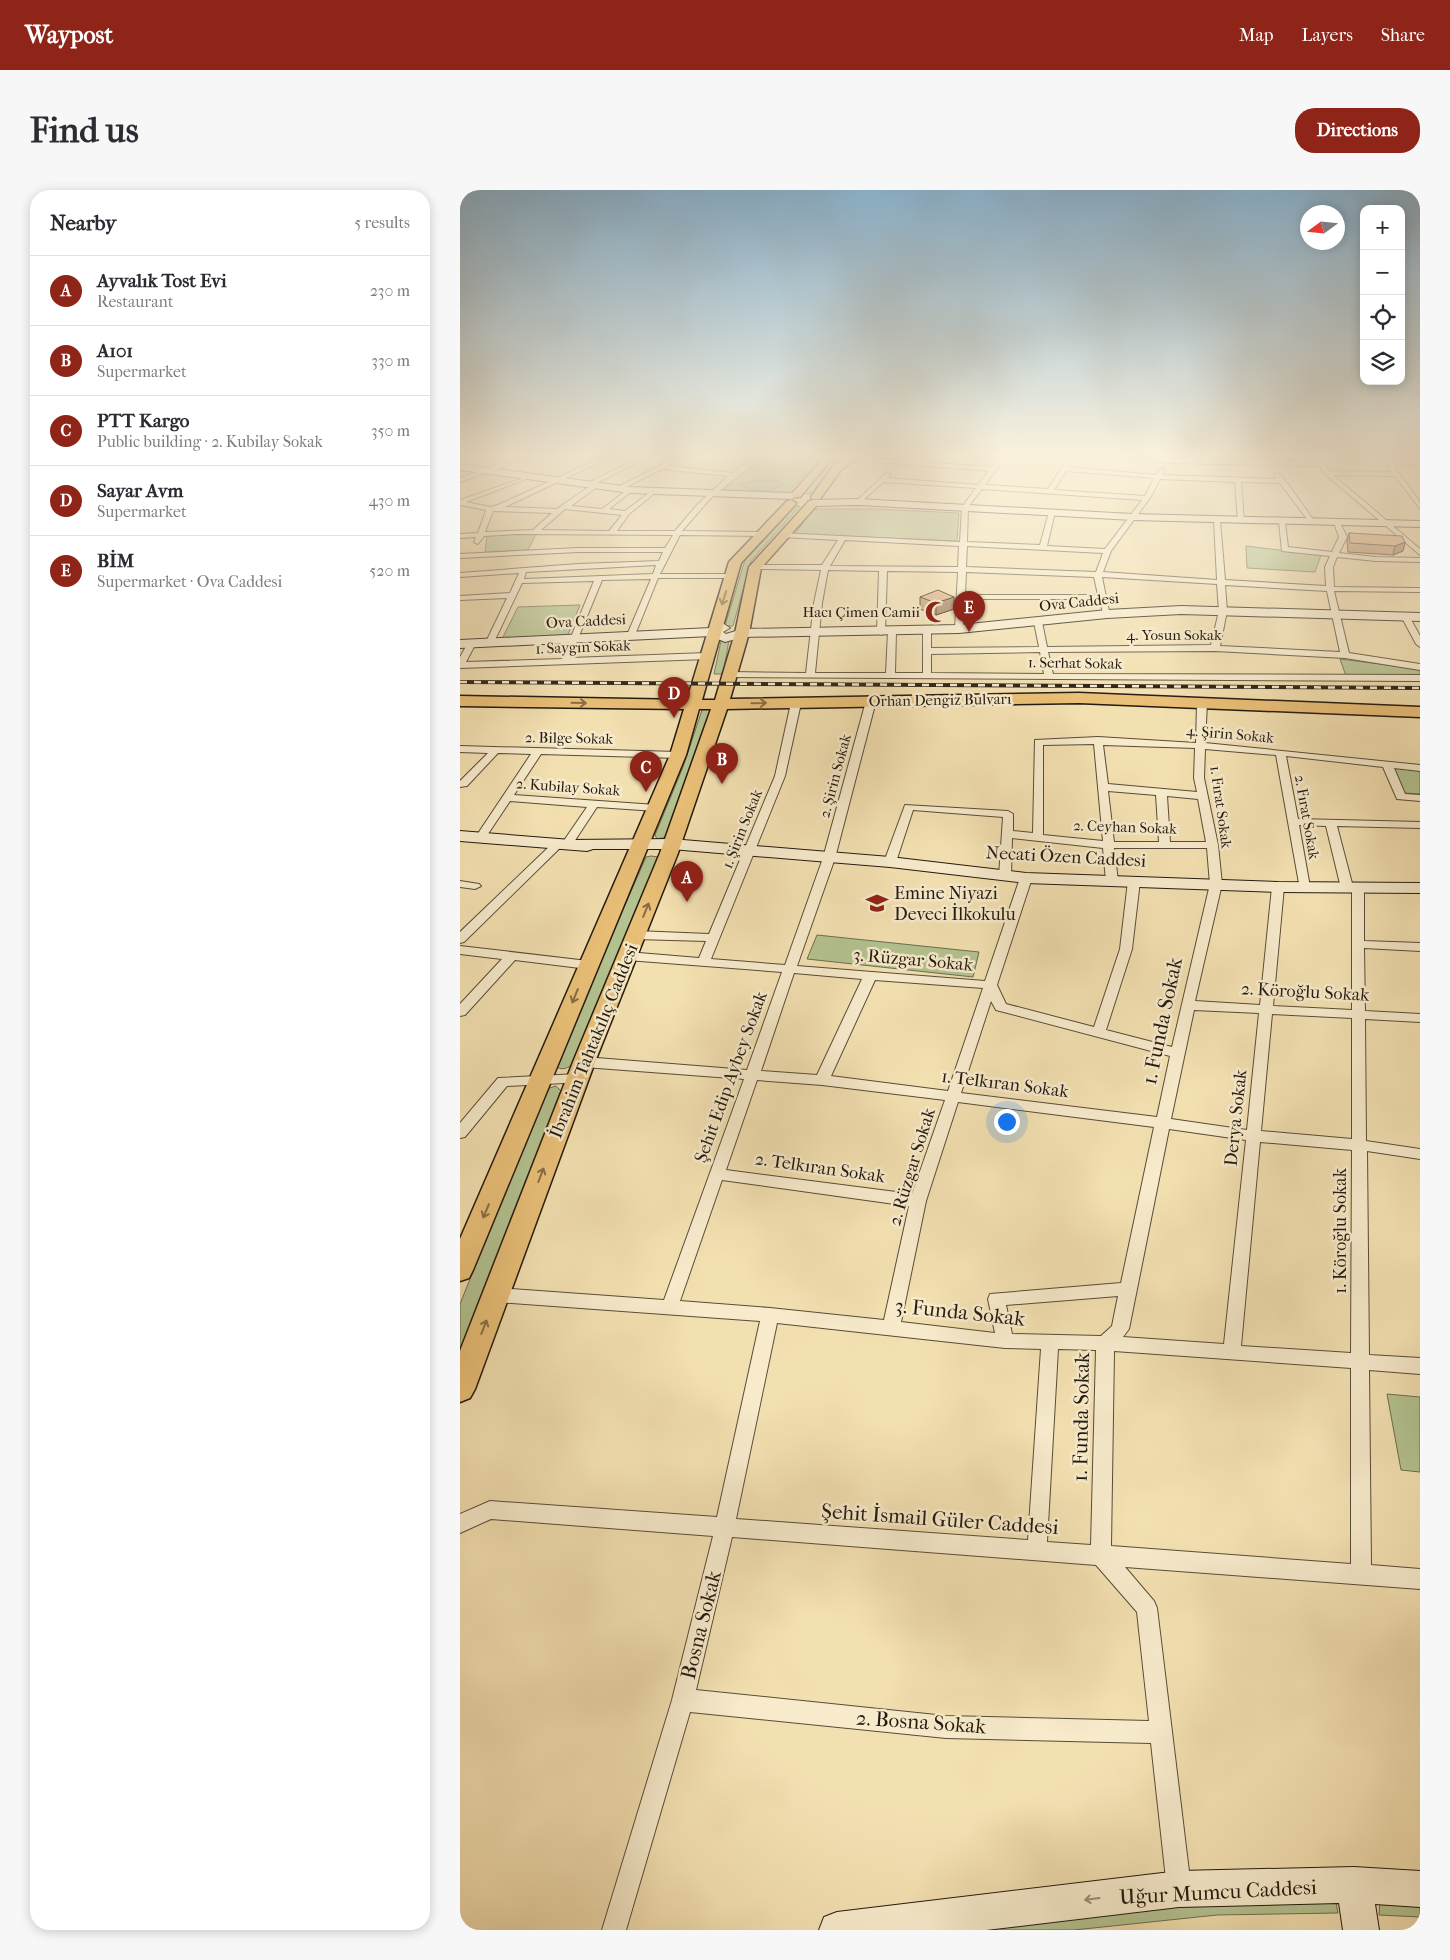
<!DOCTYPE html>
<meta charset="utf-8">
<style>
:root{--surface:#fff;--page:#f7f7f7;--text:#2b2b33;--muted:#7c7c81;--line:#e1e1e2;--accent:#8f2418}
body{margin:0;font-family:"IM FELL French Canon",serif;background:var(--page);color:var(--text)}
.controls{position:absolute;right:15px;top:15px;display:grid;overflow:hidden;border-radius:10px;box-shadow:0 2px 12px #0003}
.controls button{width:45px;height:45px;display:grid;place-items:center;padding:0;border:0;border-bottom:1px solid var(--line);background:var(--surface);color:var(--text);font:25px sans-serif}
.compass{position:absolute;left:840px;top:15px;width:45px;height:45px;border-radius:50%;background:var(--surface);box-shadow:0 2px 12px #0003;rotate:255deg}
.you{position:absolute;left:546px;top:931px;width:18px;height:18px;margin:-12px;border:4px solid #fff;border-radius:50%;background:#1a73e8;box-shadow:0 0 0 8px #1a73e833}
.badge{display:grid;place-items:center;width:32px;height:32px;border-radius:50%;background:var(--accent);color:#fff;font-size:16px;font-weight:700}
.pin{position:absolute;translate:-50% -41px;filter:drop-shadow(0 1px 2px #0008)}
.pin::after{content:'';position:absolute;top:26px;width:18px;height:15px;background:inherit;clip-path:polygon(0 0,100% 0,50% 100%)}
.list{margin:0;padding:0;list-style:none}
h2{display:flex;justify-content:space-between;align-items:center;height:65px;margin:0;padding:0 20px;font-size:21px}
h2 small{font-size:16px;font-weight:400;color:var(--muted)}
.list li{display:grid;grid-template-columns:32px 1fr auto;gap:15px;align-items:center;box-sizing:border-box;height:70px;padding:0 20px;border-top:1px solid var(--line)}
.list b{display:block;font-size:19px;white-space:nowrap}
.list p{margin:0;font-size:16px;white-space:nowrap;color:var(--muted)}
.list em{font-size:16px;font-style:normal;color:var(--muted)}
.icon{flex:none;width:28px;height:28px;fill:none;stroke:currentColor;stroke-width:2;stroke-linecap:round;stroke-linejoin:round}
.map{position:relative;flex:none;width:960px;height:1740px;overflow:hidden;border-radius:20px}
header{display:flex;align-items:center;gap:30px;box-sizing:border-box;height:70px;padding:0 25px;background:var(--accent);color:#fff}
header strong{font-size:24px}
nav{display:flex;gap:28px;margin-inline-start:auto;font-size:18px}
.intro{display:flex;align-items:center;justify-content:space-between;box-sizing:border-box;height:120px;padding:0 30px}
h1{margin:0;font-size:35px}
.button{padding:12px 22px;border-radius:20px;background:var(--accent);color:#fff;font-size:18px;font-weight:700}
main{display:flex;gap:30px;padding:0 30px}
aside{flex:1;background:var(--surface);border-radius:20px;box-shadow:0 2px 12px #0003}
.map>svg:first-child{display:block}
</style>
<header>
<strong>Waypost</strong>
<nav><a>Map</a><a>Layers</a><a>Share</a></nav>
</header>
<div class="intro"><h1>Find us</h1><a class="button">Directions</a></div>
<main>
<aside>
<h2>Nearby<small>5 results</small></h2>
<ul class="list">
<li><span class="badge">A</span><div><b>Ayvalık Tost Evi</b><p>Restaurant</p></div><em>230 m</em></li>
<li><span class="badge">B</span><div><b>A101</b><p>Supermarket</p></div><em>330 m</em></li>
<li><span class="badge">C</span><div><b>PTT Kargo</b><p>Public building · 2. Kubilay Sokak</p></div><em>350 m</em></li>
<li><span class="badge">D</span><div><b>Sayar Avm</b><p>Supermarket</p></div><em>430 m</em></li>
<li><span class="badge">E</span><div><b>BİM</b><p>Supermarket · Ova Caddesi</p></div><em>520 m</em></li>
</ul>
</aside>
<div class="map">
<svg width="960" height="1740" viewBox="0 0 960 1740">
<rect width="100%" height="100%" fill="#f3e0b1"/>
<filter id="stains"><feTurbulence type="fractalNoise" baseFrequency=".004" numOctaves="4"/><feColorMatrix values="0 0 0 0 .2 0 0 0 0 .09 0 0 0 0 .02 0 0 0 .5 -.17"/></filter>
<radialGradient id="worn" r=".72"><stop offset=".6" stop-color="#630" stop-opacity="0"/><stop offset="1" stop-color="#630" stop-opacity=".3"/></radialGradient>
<!-- green -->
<path fill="#b4c391" stroke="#6c6e50" d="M304,266H365L325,304L261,300L277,284Z
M379,266H386L372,278L351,304L342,303Z
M332,316H340L291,371L273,436H265L285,370Z
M353,319H417L499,323L497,351L335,344Z
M58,344H76L68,360L25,362L27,346Z
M786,356L861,365L855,382L787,378Z
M120,415L108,445L42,449L58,417Z
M269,450L263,484H254L261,451Z
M880,469L960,479V486H886Z
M246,518L253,519L207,647L197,649L195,645L223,577L242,520Z
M933,578L960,581V604L944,603Z
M191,666L199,667L112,875C106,879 100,881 95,875L186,667Z
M357,745L519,762L513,787L347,769Z
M96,896L101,901L0,1162V1114L86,899Z
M927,1204L960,1207V1282L941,1280Z
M875,1707L878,1723L757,1725L614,1740H510L742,1710Z
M920,1709L960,1711V1727L919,1725Z"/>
<!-- water -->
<path fill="#a0bab7" stroke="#6e7a74" d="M298,290L316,291L323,294C313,303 290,302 279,294Z"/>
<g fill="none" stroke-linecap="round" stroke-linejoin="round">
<!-- street casing -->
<g stroke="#584c38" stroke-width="2">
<path id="street" d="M11,266C22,266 31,272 42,273C52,274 63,266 73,266L0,292V288L37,275Z
M145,266H153L45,317L97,319L130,296H126V294L182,266H190L135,294L137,297L111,316L142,319L168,299H172V301L149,319L165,321L194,299L196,302L169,324L157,341H215L237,315L268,286L202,279L160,300H156V298L218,266H226L208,276L273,283L296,266H303L251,308L222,341L301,342L304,346L220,345L200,384H271L275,386L274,388H198L175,445L171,448L167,445L191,389L142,390L110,468L247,463L251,466L247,469L0,478V467L9,451L12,450L16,453L6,472L102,469L134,391L62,393L34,452L30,455L26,452L47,408L0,410V406L50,403L59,383L0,387V383L118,374L199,371L203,362H118L0,368V364L118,358H205L213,345L57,344L24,346L18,354L14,352L16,347L0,348V344L18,343L26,320L0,315V310L69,286V288L6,312L30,317L38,315ZM105,319L162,325L149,341L81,340ZM33,321L92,323L73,340L25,342ZM196,375L193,384L64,389L66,382Z
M540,266H546L525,295L588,299L609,266H615L608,277L696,285L702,278L705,280L702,285L817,289L814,284L817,282L825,290L855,332L850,333L820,293L781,292L784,331L781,333L778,331L775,292L700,289L690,308L651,361L643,382L757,390L754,330L757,328L760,330L765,390L866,396L865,377L870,366L822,361L819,332L822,330L825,332L828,357L872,362L879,347L874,333L877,331L880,333L887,347L879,363L916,367L960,368V372L916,371L877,367L873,377L874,397L960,398V402L874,401L889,463L960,474V480L885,468L755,461L588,462L593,484L960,485V491L267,487L266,485L270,482L346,483L354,413L361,380L295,379L291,377L295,375H362L378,350L323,347L320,343L500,352L502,317L516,298L423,292L400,313L395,312L428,282L431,284L427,288L518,295L529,281L391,270L389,267L532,277ZM606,281L694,288L685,306L594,300ZM522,299L682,310L645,359L587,356L595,322L592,320L589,322L580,355L507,352L508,317ZM385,350L499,356L498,377L370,376ZM507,356L643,363L636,382L506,377ZM368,380L419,381L417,442L421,445L425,442L427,381L498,382L495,439L499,441L503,439L504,409H640L643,424L650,426L642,387L757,394L759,421L751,455L587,457L582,432L578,430L574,432L579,457L471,458V441L467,438L463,441V483H435L436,442L432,439L428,442L426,483H355L362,413ZM506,382L634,387L638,405H505ZM765,395L867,401L880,462L760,456L767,421ZM580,462L584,484L471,483V464Z
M652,266L857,272L854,266H860L869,281L932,282L921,266H927L931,271H960V275H933L960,312V319L935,286L873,285L960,359V365L865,284L860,276L708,273Z
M942,424L949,426L960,446V457L956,454L941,426Z
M411,508L416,511L375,668L337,776L525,791L560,688L566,685L572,688L537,795L546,814L634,837L660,759L668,691L674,688L680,691L672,759L646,840L712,857L750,694L747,658H654L658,691L652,694L646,691L643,658L552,648L551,686L545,689L539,686L543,627L453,620L436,672L434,674H426L424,672L445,615L548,621L553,624V641L573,643L575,550L638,547L736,553L737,513L742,510L747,513L745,553L960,575V581L934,578L945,604L960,605V611L937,609L923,577L826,566L838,629L960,632V638L877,636L893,697L898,695L904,698V751L960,753V761L904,758L905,821L960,824V832L905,829L906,951L960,959V969L907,961L909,1165L960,1168V1184L909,1180L911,1375L960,1379V1399L665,1377L694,1411L697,1418L731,1698L728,1707L719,1710L710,1707L707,1698L691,1553L486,1548L230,1522L166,1740H142L212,1510L253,1346L31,1329L0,1343V1324L30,1311L257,1327L300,1131L36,1112L30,1110L28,1105L30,1100L36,1098L204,1110L284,889L124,877L117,872L124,867L287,880L322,782L167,770L161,766L167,762L239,768L246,751L176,749L170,745L176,741L249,744L315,586L331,513L336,510L341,513L325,586L251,769L325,775L363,668L406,511ZM634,554L643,651L583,645V555ZM643,555L735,558L734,588L737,602L648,594ZM745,559L816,565L840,699L844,700L850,697L839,635L866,636L881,698L887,701L892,699V820L813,816L824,697L818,694L812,697L800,815L735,811L762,694L758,655L744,588ZM648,601L696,605L699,652H654ZM707,606L738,609L746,652H710ZM334,783L402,789L357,885L301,881ZM415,790L523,798L488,901L371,886ZM531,811L536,820L710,866L697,927L501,903ZM734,820L799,823L787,940L711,929ZM812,824L892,828V949L801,941ZM297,890L362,895L485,910L452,1004L266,980ZM498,912L694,937L661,1093L530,1104L528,1109L535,1143L441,1132L466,1011ZM709,939L786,950L764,1154L663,1147L669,1139ZM800,952L892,960L891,1163L781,1156ZM262,990L449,1016L424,1130L310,1118L220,1111ZM658,1106L652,1136L641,1146L552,1144L546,1115ZM317,1133L545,1158L581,1159L568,1350L276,1329ZM598,1159L636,1160L631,1355L587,1352ZM654,1161L891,1178V1374L651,1356ZM272,1347L636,1375L677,1422L689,1531L486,1526L236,1500Z
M0,556L218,562L223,565L218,568L81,564L54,605L196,615L201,618L196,621L137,617L112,655L104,654L4,752L0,753V742L95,651L103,652L127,617L50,611L24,650H16L15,648L71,564L38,563L7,596L0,597V591L28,563L0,562Z
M0,691L19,694L21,696L15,699L0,697Z
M0,756L128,771L134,775L128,779L55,770L5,825L0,826V814L42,769L0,764Z
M118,884L123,886L125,889L123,892L47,896L5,947L0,948V933L38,888Z"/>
</g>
<!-- secondary casing -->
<g stroke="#241a0f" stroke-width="2">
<path id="secondary" d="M0,274L170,297L332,303L337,306L332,309L170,303L0,280Z
M398,309L673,324L960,331V337L673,330L398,315L353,316L348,313L353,310Z
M721,416L960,423V431L721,424L647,428L499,443L283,447L265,452L251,446L0,458V450L251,438L264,434L270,438L263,442L266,444L282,439L499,435L647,420Z
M0,641L111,650L211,649L430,667L566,683L818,692L960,693V703L818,702L566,693L430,677L211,659H133L127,661L0,651Z
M894,1677L960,1681V1717L915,1714L919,1740H883L879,1713L719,1717L526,1740H359L364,1727L377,1722L719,1681Z"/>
</g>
<!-- primary casing -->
<g stroke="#241a0f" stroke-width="3">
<path id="primary" d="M366,266H377L365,277L340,307H332V303Z
M387,266H399L381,280L360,309H352L351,307L373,276Z
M331,310L336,313L335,315L281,373L242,510H255L275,443L289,377L349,311L353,310L358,313L357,315L301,378L289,443L270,509L619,503L960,517V527L619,513L267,519L218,663L135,872L15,1199L10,1208L0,1212V1161L113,872L200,663L251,519H239L226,565L13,1080L9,1088L0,1091V1049L210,565L224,519L0,516V506L227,510L269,372L327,311Z"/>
</g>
<!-- street -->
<use href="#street" fill="#f7ebcc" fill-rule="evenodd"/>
<!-- secondary -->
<use href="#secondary" fill="#f7ebcc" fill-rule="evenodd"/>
<!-- primary -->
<use href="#primary" fill="#eac078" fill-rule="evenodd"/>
<!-- rail casing -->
<g stroke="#241a0f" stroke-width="4">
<path id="rail" d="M0,492L960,498"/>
</g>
<!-- rail -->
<use href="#rail" stroke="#f7ebcc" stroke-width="2.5" stroke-dasharray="7" stroke-linecap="butt"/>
</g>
<!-- wall -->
<path fill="#c1966f" stroke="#241a0f" d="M889,343L945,352L943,361L933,365L888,362L887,351Z
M460,407H494V419L476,425L460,419Z"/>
<!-- shaded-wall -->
<path fill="#9d7a5a" stroke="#241a0f" d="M945,352L943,361L933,365L935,356Z
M494,407V419L476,425V413Z"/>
<!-- building -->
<path fill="#e0ae81" stroke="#241a0f" d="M889,343L942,346L945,352L935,356L890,353Z
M478,400L494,407L476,413L460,407Z"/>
<!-- one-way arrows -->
<defs><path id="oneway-shaft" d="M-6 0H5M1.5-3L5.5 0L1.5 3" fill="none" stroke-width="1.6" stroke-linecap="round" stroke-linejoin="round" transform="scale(1.25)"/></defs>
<g stroke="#876d44">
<use href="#oneway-shaft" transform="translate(264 408) rotate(108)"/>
<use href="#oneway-shaft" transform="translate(119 513) rotate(1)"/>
<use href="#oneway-shaft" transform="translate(299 513) rotate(-1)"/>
<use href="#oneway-shaft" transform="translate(186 720) rotate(-68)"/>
<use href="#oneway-shaft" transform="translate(115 806) rotate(112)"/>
<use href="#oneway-shaft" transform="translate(81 985) rotate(-69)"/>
<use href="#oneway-shaft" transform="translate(26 1021) rotate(113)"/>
<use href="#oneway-shaft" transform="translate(24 1137) rotate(-69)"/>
</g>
<use stroke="#988d77" href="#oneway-shaft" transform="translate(632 1709) rotate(173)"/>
<!-- sky -->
<linearGradient id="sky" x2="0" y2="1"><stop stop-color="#8bb6d4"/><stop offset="0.52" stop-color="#faf1dc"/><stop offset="1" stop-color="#faf1dc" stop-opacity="0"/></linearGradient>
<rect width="960" height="510" fill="url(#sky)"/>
<!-- icons -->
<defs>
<g id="mosque-bare" transform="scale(1.725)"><path d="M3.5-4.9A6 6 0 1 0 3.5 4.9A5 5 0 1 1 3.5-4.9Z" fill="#8f2418" stroke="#f7ebcc" stroke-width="2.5" paint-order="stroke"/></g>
<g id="school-bare" transform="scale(1.725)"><path d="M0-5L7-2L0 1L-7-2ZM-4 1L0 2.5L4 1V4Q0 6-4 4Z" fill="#8f2418" stroke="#f7ebcc" stroke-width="2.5" paint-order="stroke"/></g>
</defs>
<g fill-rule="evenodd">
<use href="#mosque-bare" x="476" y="422"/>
<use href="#school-bare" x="417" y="713"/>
</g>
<g text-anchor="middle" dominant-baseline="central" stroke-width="5" stroke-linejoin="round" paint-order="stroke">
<!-- far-street labels -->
<g font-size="15" fill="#241a0f" stroke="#f7ebcc">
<text transform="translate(619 412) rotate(-6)">Ova Caddesi</text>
<text transform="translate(126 431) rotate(-3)">Ova Caddesi</text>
<text x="714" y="445">4. Yosun Sokak</text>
<text transform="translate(123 457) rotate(-2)">1. Saygın Sokak</text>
<text transform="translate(615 473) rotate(1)">1. Serhat Sokak</text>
<text transform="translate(480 510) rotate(-1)">Orhan Dengiz Bulvarı</text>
<text transform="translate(770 544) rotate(5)">4. Şirin Sokak</text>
<text transform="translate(109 548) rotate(1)">2. Bilge Sokak</text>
<text transform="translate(375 586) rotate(-75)">2. Şirin Sokak</text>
<text transform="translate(108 597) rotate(4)">2. Kubilay Sokak</text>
<text transform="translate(761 617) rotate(82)">1. Fırat Sokak</text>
<text transform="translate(847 627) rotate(80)">2. Fırat Sokak</text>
<text transform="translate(665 637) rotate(2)">2. Ceyhan Sokak</text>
<text transform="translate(282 639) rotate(-68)">1. Şirin Sokak</text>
</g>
<!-- far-poi labels -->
<g font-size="15" fill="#241a0f" stroke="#f7ebcc" text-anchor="end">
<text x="460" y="422">Hacı Çimen Camii</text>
</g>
<!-- street labels -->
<g font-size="18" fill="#241a0f" stroke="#f7ebcc">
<text transform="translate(606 667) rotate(3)">Necati Özen Caddesi</text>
<text transform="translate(453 770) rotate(5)">3. Rüzgar Sokak</text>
<text transform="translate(845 802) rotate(3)">2. Köroğlu Sokak</text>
<text transform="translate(134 851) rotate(-68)">İbrahim Tahtakılıç Caddesi</text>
<text transform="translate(271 887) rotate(-70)">Şehit Edip Aybey Sokak</text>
<text transform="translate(545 894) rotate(7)">1. Telkıran Sokak</text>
<text transform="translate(776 928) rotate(-84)">Derya Sokak</text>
<text transform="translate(452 977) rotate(-73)">2. Rüzgar Sokak</text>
<text transform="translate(360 978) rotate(8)">2. Telkıran Sokak</text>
<text transform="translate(880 1041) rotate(-90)">1. Köroğlu Sokak</text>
</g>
<!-- poi labels -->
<g font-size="18" fill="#241a0f" stroke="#f7ebcc" text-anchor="start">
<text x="434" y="703">Emine Niyazi<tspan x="434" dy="21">Deveci İlkokulu</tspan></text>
</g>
<!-- near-street labels -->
<g font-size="21" fill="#241a0f" stroke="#f7ebcc">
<text transform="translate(702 831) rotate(-78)">1. Funda Sokak</text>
<text transform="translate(500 1122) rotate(6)">3. Funda Sokak</text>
<text transform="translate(621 1227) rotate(-89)">1. Funda Sokak</text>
<text transform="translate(480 1329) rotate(4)">Şehit İsmail Güler Caddesi</text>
<text transform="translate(241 1435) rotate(-76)">Bosna Sokak</text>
<text transform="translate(461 1532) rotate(4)">2. Bosna Sokak</text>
<text transform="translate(758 1702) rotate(-3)">Uğur Mumcu Caddesi</text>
</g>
</g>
<rect width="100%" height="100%" filter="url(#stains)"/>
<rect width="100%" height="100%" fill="url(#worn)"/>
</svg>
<div class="controls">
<button>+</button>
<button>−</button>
<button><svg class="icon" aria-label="locate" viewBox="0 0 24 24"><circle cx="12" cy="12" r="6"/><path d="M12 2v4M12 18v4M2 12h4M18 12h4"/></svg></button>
<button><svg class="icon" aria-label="layers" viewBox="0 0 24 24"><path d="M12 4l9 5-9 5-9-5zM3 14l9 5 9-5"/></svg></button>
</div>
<svg class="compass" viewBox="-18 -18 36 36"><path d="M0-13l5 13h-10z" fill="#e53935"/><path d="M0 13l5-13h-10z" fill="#7c7c81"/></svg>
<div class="you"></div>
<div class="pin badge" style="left:227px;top:712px">A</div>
<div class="pin badge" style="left:262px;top:594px">B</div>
<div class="pin badge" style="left:186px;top:602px">C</div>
<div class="pin badge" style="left:214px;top:528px">D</div>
<div class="pin badge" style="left:509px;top:442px">E</div>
</div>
</main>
